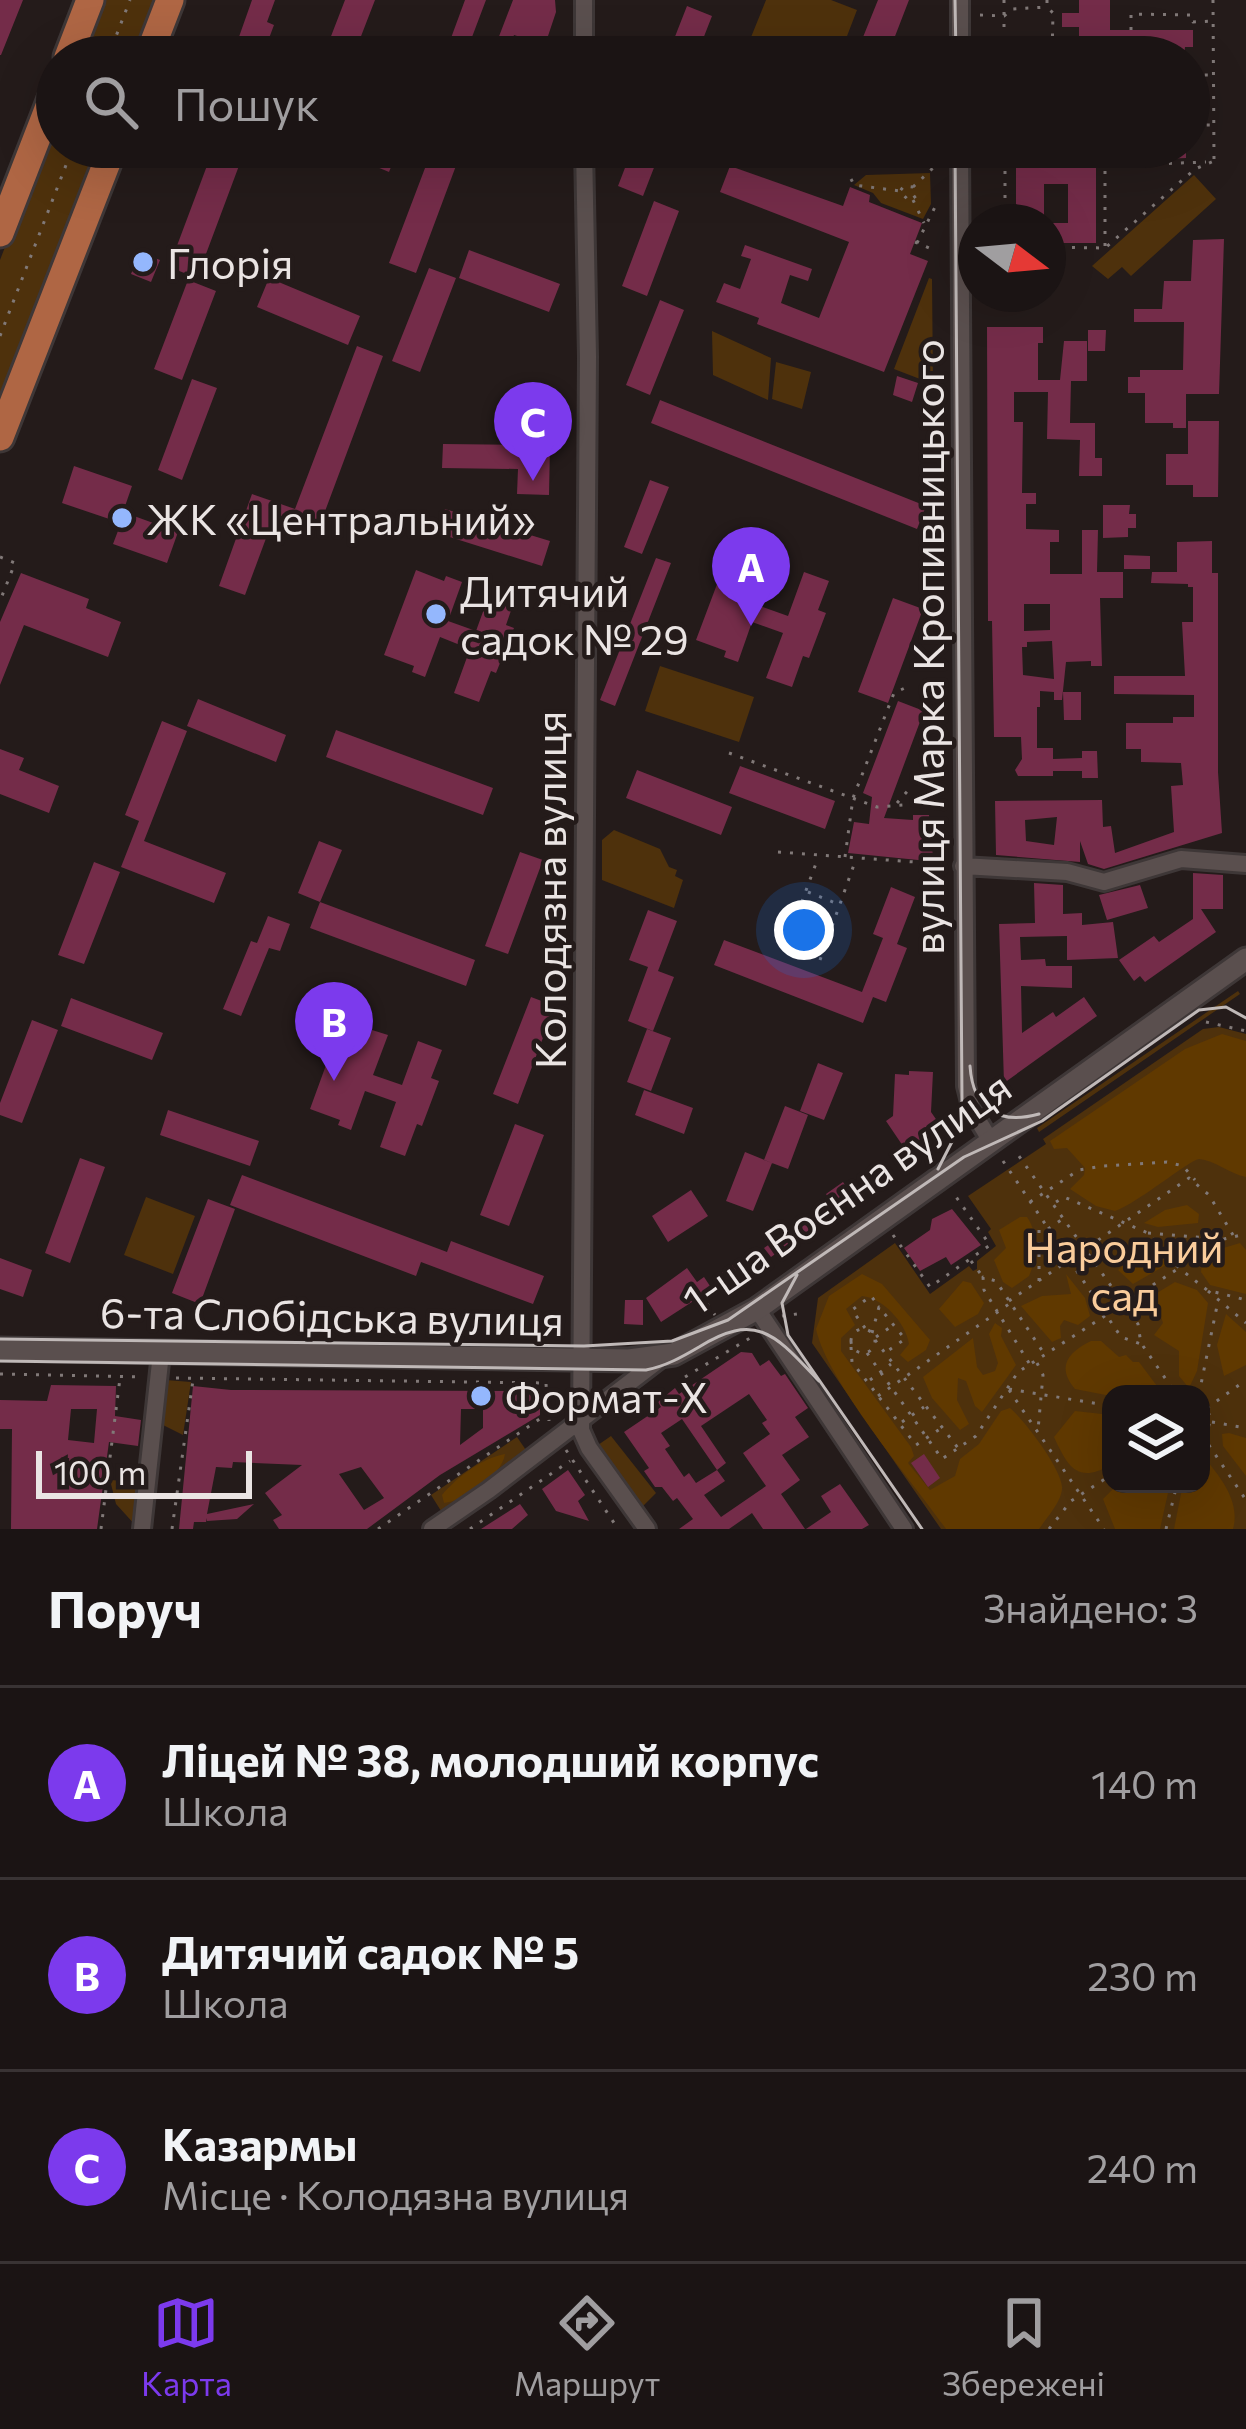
<!DOCTYPE html>
<html lang="uk">
<meta charset="utf-8">
<style>
:root{--surface:#1b1414;--page:#282122;--text:#f1f3f6;--muted:#a09ea0;--line:#393334;--accent:#7c3aed}
body{margin:0;font-family:Commissioner,sans-serif;background:var(--page);color:var(--text)}
.controls{position:absolute;right:36px;bottom:36px;display:grid;overflow:hidden;border-radius:24px;box-shadow:0 12px 48px #0002}
.controls button{width:108px;height:108px;display:grid;place-items:center;padding:0;border:0;border-bottom:3px solid var(--line);background:var(--surface);color:var(--text);font:60px sans-serif}
.compass{position:absolute;left:958px;top:204px;width:108px;height:108px;border-radius:50%;background:var(--surface);box-shadow:0 12px 48px #0002;rotate:106deg}
.scale{position:absolute;left:36px;bottom:30px;width:216px;box-sizing:border-box;padding-left:12px;border:6px solid #eae4e3;border-top:0;font-size:33px;line-height:42px;white-space:nowrap;color:#eae4e3;-webkit-text-stroke:9px #241b1a;paint-order:stroke}
.you{position:absolute;left:804px;top:930px;width:42px;height:42px;margin:-30px;border:9px solid #fff;border-radius:50%;background:#1a73e8;box-shadow:0 0 0 18px #1a73e833}
.badge{display:grid;place-items:center;width:78px;height:78px;border-radius:50%;background:var(--accent);color:#fff;font-size:39px;font-weight:700}
.pin{position:absolute;translate:-50% -99px;filter:drop-shadow(0 3px 6px #0008)}
.pin::after{content:'';position:absolute;top:63px;width:42px;height:36px;background:inherit;clip-path:polygon(0 0,100% 0,50% 100%)}
.list{margin:0;padding:0;list-style:none}
h2{display:flex;justify-content:space-between;align-items:center;height:156px;margin:0;padding:0 48px;font-size:51px}
h2 small{font-size:39px;font-weight:400;color:var(--muted)}
.list li{display:grid;grid-template-columns:78px 1fr auto;gap:36px;align-items:center;box-sizing:border-box;height:192px;padding:0 48px;border-top:3px solid var(--line)}
.list b{display:block;font-size:45px;white-space:nowrap}
.list p{margin:0;font-size:39px;white-space:nowrap;color:var(--muted)}
.list em{font-size:39px;font-style:normal;color:var(--muted)}
.icon{flex:none;width:66px;height:66px;fill:none;stroke:currentColor;stroke-width:2;stroke-linecap:round;stroke-linejoin:round}
.map{position:relative;flex:none;width:1246px;height:1529px;overflow:hidden}
.search{position:absolute;background:var(--surface);box-shadow:0 12px 48px #0002;left:36px;right:36px;top:36px;height:132px;display:flex;align-items:center;gap:30px;box-sizing:border-box;padding:0 42px;border-radius:66px;color:var(--muted);font-size:45px}
.sheet{height:732px;background:var(--surface)}
nav{display:flex;justify-content:space-around;align-items:center;box-sizing:border-box;height:168px;border-top:3px solid var(--line);background:var(--surface);font-size:33px;color:var(--muted)}
nav a{display:grid;justify-items:center;gap:6px}
nav .on{color:var(--accent)}
.map>svg:first-child{display:block}
</style>
<div class="map">
<svg width="1246" height="1529" viewBox="0 0 1246 1529">
<rect width="100%" height="100%" fill="#241b1a"/>
<!-- green -->
<path fill="#4e310c" fill-rule="evenodd" d="M101,0H160L138,57H79Z
M766,0H831L857,10L839,57H743Z
M57,113V147H103L0,411V260Z
M930,173L931,204L923,219L881,203L873,193L854,185L866,175Z
M1194,175L1216,199L1131,276L1122,267L1108,279L1092,266Z
M929,278L932,279L933,384L894,369Z
M712,331L771,358L768,400L713,375Z
M776,362L811,372L802,409L772,399Z
M660,666L754,697L739,742L645,711Z
M614,830L660,849L669,867L677,870L675,876L683,880L674,908L602,880V840Z
M1238,991L1240,994L1039,1132L1037,1128Z
M1219,1027L1246,1034V1529H941L812,1343L818,1298L895,1243L930,1294L969,1266L973,1271L977,1269V1261L996,1246L988,1232L991,1229L968,1196L1046,1144L1043,1139L1203,1029ZM1111,1394H1201V1484H1111Z
M146,1197L195,1216L173,1274L124,1255Z
M166,1380L191,1382L183,1435L161,1424Z
M611,1436L656,1493L641,1508L598,1445Z
M517,1437L528,1453L443,1514L431,1495Z
M110,1480L141,1482L137,1527L116,1504Z"/>
<!-- forest -->
<path fill="#603900" d="M1222,1034L1246,1041V1177C1230,1174 1214,1160 1199,1159C1191,1159 1135,1205 1115,1211L1096,1206L1070,1189L1084,1175L1085,1168L1067,1148L1054,1149L1050,1141L1185,1049Z
M1187,1205L1199,1214L1198,1223L1158,1227L1144,1223L1165,1210Z
M1020,1217H1027C1039,1234 1037,1258 1029,1276L1012,1288L1003,1282L994,1260L1006,1248L999,1230Z
M1140,1239L1154,1245L1166,1265L1133,1284L1118,1270L1129,1260L1134,1242Z
M1240,1243L1246,1250V1294L1210,1285L1201,1272L1202,1262L1220,1249Z
M862,1274L882,1284L930,1340L926,1350L908,1362L900,1355L909,1344C906,1323 883,1298 862,1296L846,1309L855,1325L841,1338V1351L911,1447L914,1456L908,1463L930,1490L955,1476L960,1459L979,1444L1001,1411L1010,1408C1024,1420 1061,1468 1062,1487C1063,1500 1046,1519 1039,1529H946C912,1481 827,1381 816,1329L829,1296Z
M1066,1274L1085,1298L1090,1316L1078,1325L1064,1320L1060,1326L1061,1338L1052,1342L1021,1306L1042,1296L1071,1294Z
M963,1281L971,1283L984,1303L978,1314L955,1327L939,1309Z
M1175,1282L1197,1290L1208,1303L1197,1371L1189,1388L1179,1376V1351L1154,1335L1163,1323C1159,1307 1153,1309 1142,1302Z
M1226,1314L1246,1332V1365L1224,1376L1217,1345Z
M995,1323L1002,1328L1001,1336L1016,1365L982,1412L975,1406L966,1381L958,1378L957,1400L969,1424L960,1430L932,1398L923,1377L973,1338L977,1367L983,1375L995,1371L998,1363L989,1334Z
M1091,1341H1101L1119,1357L1126,1355L1133,1362H1139L1163,1394L1111,1396L1075,1389C1056,1367 1068,1352 1091,1341Z
M1075,1411L1111,1415V1465C1077,1484 1068,1467 1054,1437Z
M1229,1433L1246,1438V1476L1223,1446L1222,1434Z
M1201,1453C1219,1476 1241,1500 1233,1529H1174L1183,1484H1201Z
M505,1454C502,1476 465,1501 444,1503L442,1495C457,1477 482,1458 505,1454Z
M1118,1484H1170L1160,1529H1115L1103,1499Z"/>
<!-- building -->
<path fill="#742c49" fill-rule="evenodd" d="M0,0H23L1,55H0Z
M252,0H275L267,22L274,25L268,41L277,44L272,57H249L234,51Z
M345,0H375L353,57H323Z
M465,0H486L469,45L451,38Z
M513,0H555L556,12L545,45L514,35L511,44L498,39Z
M878,0H909L887,57H855Z
M1079,0H1110V30H1193V47H1185L1184,57H1079V27H1062V13H1079Z
M687,6L712,16L696,57H667Z
M214,147H246L197,278L169,267Z
M329,147H399L389,172Z
M433,147H463L416,273L389,263Z
M633,147H662L643,196L618,186Z
M1079,147H1186V158L1096,162V243H1048V223H1068V184H1044V222H1016V163H1079Z
M730,166L843,206L850,187L870,195L869,202L922,223L910,254L928,261L884,372L757,324L759,318L716,302L724,283L740,289L751,259L741,256L745,245L812,269L808,281L790,275L781,303L819,318L849,242L720,192Z
M654,201L679,211L647,296L622,286Z
M1224,239L1219,394H1186V428H1173V423H1145V393H1128V377H1140V370H1183L1184,322H1134V309H1162L1164,281H1191L1193,240Z
M469,250L560,284L549,312L459,278Z
M140,252L160,260L151,282L131,274Z
M429,268L456,278L420,372L392,361Z
M269,278L360,316L348,345L257,307Z
M188,280L216,291L182,380L154,369Z
M660,300L684,310L650,395L626,385Z
M987,327H1043V343H1038V380H1060L1064,341H1087V381H1071L1070,423H1095V458H1102V476H1079L1080,440L1047,439L1048,392H1014V422H1023L1022,493H1036V504H1026V529L1059,530V542H1050V574H1082V530H1098L1097,572H1123V598H1100L1102,666H1091V661L1066,662L1062,700H1054V692L1040,691V707H1037V748H1053V759L1082,758V751H1097L1098,778H1082V771H1053V776H1018L1015,770L1022,759L1021,737H994L992,621H988ZM1024,604H1050V630L1024,631ZM1052,641L1054,679L1023,675L1022,647H1027V642Z
M1088,330H1106L1105,351H1088Z
M357,346L383,356L318,530L275,514L245,595L219,586L252,494L295,509Z
M897,376L918,383L912,402L893,395Z
M192,379L217,388L182,480L158,470Z
M660,400L926,506L917,529L651,423Z
M1188,421H1219L1218,497H1193V485H1166V454H1188Z
M443,444L550,445L549,495L517,494L518,469L442,468Z
M74,466L132,486L123,512L178,532L167,563L113,544L121,523L62,503Z
M650,480L669,487L642,554L624,547Z
M1103,505H1130L1129,514H1136V528H1128V537L1103,538Z
M445,509L550,541L542,566L437,533Z
M1212,541V573H1218V772L1222,833L1104,869L1088,864L1080,841V862L996,855L995,801L1102,800L1103,827L1111,826L1115,853L1174,832L1171,786L1183,785L1181,763L1141,762V749H1126V723H1173V717H1194V695L1114,694V676H1185L1182,622H1193V587H1188V584L1151,583L1152,572H1177V542ZM1057,817L1054,845L1026,841L1025,820Z
M728,555L757,566L758,561L774,567L760,606L788,616L804,572L829,581L818,610L826,613L809,658L803,656L792,687L766,678L783,633L752,622L738,662L724,657L726,651L696,640Z
M1124,555L1150,556V569H1124Z
M656,558L671,563L615,706L600,700Z
M416,570L444,581L446,576L462,582L448,621L476,631L492,587L516,596L506,625L514,628L496,673L491,671L479,702L454,693L470,649L440,637L425,677L412,672L414,666L384,655Z
M21,573L89,599L86,608L121,622L108,657L24,625L0,685V622Z
M893,598L923,609L888,703L858,692Z
M1063,692H1081V720H1064Z
M198,699L286,735L276,762L187,726Z
M898,701L924,711L884,818L913,820V815H929L933,857L928,861L848,853L854,822L869,824L872,797L863,793Z
M162,721L187,731L144,841L226,873L214,903L121,867L139,821L125,815Z
M336,730L493,788L483,815L326,757Z
M0,749L24,758L19,770L59,786L49,813L0,794Z
M740,766L835,801L825,829L729,793Z
M637,770L732,807L721,835L626,798Z
M319,841L342,850L320,902L298,893Z
M520,852L543,860L508,954L485,946Z
M94,862L120,872L84,964L58,955Z
M1193,873L1223,875V909H1201L1216,932L1145,982L1140,976L1134,981L1119,960L1154,936L1159,942L1193,919Z
M1034,883L1063,885V914L1082,913V925L1113,922L1118,958L1067,960V936L1020,937L1021,960L1045,959L1046,966H1072V988L1021,986L1022,1033L1053,1012L1056,1017L1084,997L1097,1016L1004,1083L999,924L1035,923Z
M1140,885L1148,908L1107,920L1099,895Z
M891,887L915,897L897,944L907,948L886,1002L873,997L863,1023L714,965L724,940L862,992L883,938L873,934Z
M320,902L475,960L466,986L310,928Z
M648,910L677,921L658,971L674,977L653,1031L628,1021L648,967L629,960Z
M268,916L290,924L280,951L269,948L241,1016L223,1009L251,941L257,943Z
M531,997L555,1006L518,1104L493,1094Z
M71,998L163,1033L152,1060L61,1026Z
M32,1020L58,1030L22,1123L0,1115V1103Z
M341,1024L370,1035L372,1030L388,1035L373,1075L402,1085L418,1041L442,1050L431,1078L439,1081L422,1126L417,1124L405,1156L380,1147L396,1102L365,1091L351,1130L338,1125L340,1120L310,1109Z
M647,1029L671,1038L651,1091L627,1082Z
M818,1063L843,1073L824,1120L800,1111Z
M909,1071L933,1072L931,1112L940,1125L907,1152L886,1121L893,1116L895,1074L909,1075Z
M644,1090L693,1108L684,1134L635,1115Z
M785,1106L808,1115L788,1169L764,1160Z
M168,1110L259,1141L250,1166L160,1135Z
M515,1124L544,1135L509,1226L480,1215Z
M745,1152L772,1163L753,1211L726,1201Z
M80,1158L105,1167L70,1263L45,1253Z
M242,1175L447,1252L451,1241L544,1276L533,1304L421,1262L416,1276L230,1205Z
M843,1182L854,1198L836,1210L826,1194Z
M691,1190L708,1216L668,1242L652,1216Z
M208,1199L235,1209L200,1304L172,1293Z
M820,1209L826,1219L771,1257L764,1248Z
M952,1209L981,1245L951,1265L946,1257L920,1271L904,1248L930,1230L932,1219Z
M0,1258L32,1270L23,1297L0,1289Z
M742,1259L750,1271L730,1285L722,1273Z
M687,1268L697,1282L704,1277L712,1289L661,1322L646,1298Z
M625,1300H643V1325L624,1324Z
M741,1352L752,1353L760,1366L769,1360L781,1376L785,1374L808,1408L795,1417L809,1437L782,1455L800,1480L781,1494L805,1529H763L752,1513L729,1529H679L693,1519L677,1498L673,1501L662,1487H655L644,1471L649,1468L624,1432L661,1407L658,1402L675,1388L679,1394ZM749,1394L767,1420L762,1423L770,1434L743,1453L766,1486L721,1517L704,1495L725,1481L717,1470L726,1463L701,1426ZM682,1419L717,1470L696,1483L689,1473L684,1477L665,1449L670,1446L661,1433Z
M51,1385L116,1386L115,1416L141,1420L138,1446L109,1442L97,1529H11L12,1429H0V1400L47,1401ZM71,1409H97L94,1443L68,1440Z
M193,1386L231,1390L540,1391V1415L440,1475L367,1529H279L273,1520L282,1515L265,1493L302,1465L233,1462L232,1468L216,1467L207,1514L254,1504L237,1519L207,1521V1518L206,1522H194L193,1529H179ZM461,1409H483V1428L460,1445ZM361,1467L384,1498L364,1510L339,1474Z
M924,1454L940,1478L928,1487L911,1463Z
M568,1470L585,1495L578,1501L589,1521L556,1511L542,1489Z
M840,1484L869,1525L862,1529H806L831,1512L821,1496Z
M520,1504L528,1515L512,1529H481Z"/>
<g fill="none" stroke-linecap="round" stroke-linejoin="round">
<!-- minor casing -->
<g stroke="#3e3737" stroke-width="22">
<path id="minor" d="M584,0V57
M960,0V57
M584,147L588,357L581,1430L589,1448L647,1529
M960,147L966,1086L972,1110L990,1140
M963,866L1067,872L1104,882L1181,859L1246,864
M757,1309L904,1529
M142,1529L161,1353
M432,1529L489,1490L663,1357"/>
</g>
<!-- tertiary casing -->
<g stroke="#3e3737" stroke-width="27">
<path id="tertiary" d="M0,1349L629,1360L674,1354L757,1309L1246,959"/>
</g>
<!-- primary casing -->
<g stroke="#3e3737" stroke-width="33">
<path id="primary" d="M68,57L90,0
M148,57L170,0
M0,233L57,86
M0,437L113,147"/>
</g>
<!-- path -->
<path stroke="#817978" stroke-width="3" stroke-dasharray="3 9" stroke-linecap="butt" d="M1004,0V57
M1047,0V7L1053,13L1052,57
M1213,0L1214,160
M980,15L1004,16L1012,9L1047,7
M1131,30V14L1192,15L1193,22L1213,21
M108,57L130,0
M912,57V39
M1189,65L1191,75H1213
M1189,117L1191,125H1214
M897,147V169
M1005,147V222
M1052,147V163
M1005,164L1019,147
M851,179L854,185L900,191L909,201L916,196L913,187L904,186L900,191
M913,187L933,168
M913,200L924,223
M915,242L936,251
M917,243L935,207
M1105,246V166L1206,162
M1048,247L1105,248L1195,169L1214,161
M0,336L73,147
M0,557L15,563L0,601
M729,753L877,807L941,802
M897,803L911,787
M778,852L942,864
M845,857L853,798L894,693L907,687
M808,892L838,904
M798,920L828,932
M785,947L818,858
M820,960L856,859
M1206,1022L1246,1031
M1003,1161L1121,1337L1141,1344L1138,1324L1016,1152
M1030,1202L1079,1170L1103,1166L1167,1162L1183,1166L1195,1180
M1056,1202L1064,1197L1148,1233L1179,1268L1207,1290L1246,1300
M1048,1229L1064,1218
M1148,1233L1222,1239
M893,1235L930,1287L990,1245L954,1194
M971,1261L983,1277
M1039,1281V1221
M1208,1291L1246,1323
M1009,1301L1189,1178L1209,1195L1233,1235
M707,1304L715,1315
M782,1316L804,1313
M865,1328L852,1310L871,1296L878,1305
M851 1341a12 12 0 1 1 24 0a12 12 0 1 1-24 0Z
M872,1333L879,1307L905,1339L886,1352
M876,1337L892,1326
M875,1340L958,1448
M1143,1346L1176,1394
M851,1347L852,1362L916,1445L943,1427
M867,1353L942,1459L976,1436L1018,1372L1224,1239L1246,1234
M1029,1363L984,1290L983,1277L996,1281L1045,1355
M1037,1363L1043,1375L1038,1430
M0,1374L142,1377
M685,1377L755,1335
M176,1378L546,1383
M870,1380L891,1364
M546,1384L549,1421
M1009,1389L1111,1406
M1009,1390L1104,1529
M1199,1394L1218,1301
M878,1396L1009,1304
M1201,1403L1211,1417L1208,1429L1201,1435
M1207,1408L1246,1380
M902,1422L924,1407
M1212,1422L1246,1428
M1202,1435L1246,1500
M566,1450L618,1529
M101,1529L120,1378
M172,1529L193,1380
M378,1529L544,1416
M470,1529L570,1461
M1049,1529L1071,1501L1111,1475
M1166,1529L1177,1484"/>
<!-- minor -->
<use href="#minor" stroke="#5a4f4e" stroke-width="16"/>
<!-- tertiary -->
<use href="#tertiary" stroke="#5a4f4e" stroke-width="21"/>
<!-- primary -->
<use href="#primary" stroke="#af6644" stroke-width="27"/>
<!-- tram -->
<path stroke="#c0b9b8" stroke-width="3" d="M955,0L956,57
M970,1066C973,1110 999,1125 1039,1114
M938,1169L958,1130L962,1101L955,147
M797,1275L782,1303L788,1335L922,1529
M0,1339L584,1346L672,1341L728,1320L964,1157L1042,1121L1199,1010L1226,1007L1246,1018
M0,1361L646,1370C666,1366 682,1357 699,1347C758,1310 777,1337 819,1381"/>
</g>
<!-- markers -->
<g fill="#94b7fd" stroke="#241b1a" stroke-width="4.5">
<circle cx="143" cy="262" r="12"/>
<circle cx="122" cy="518" r="12"/>
<circle cx="436" cy="614" r="12"/>
<circle cx="481" cy="1396" r="12"/>
</g>
<g text-anchor="middle" dominant-baseline="central" stroke-width="9" stroke-linejoin="round" paint-order="stroke">
<!-- poi labels -->
<g font-size="42" fill="#eae4e3" stroke="#241b1a" text-anchor="start">
<text x="167" y="262">Глорія</text>
<text x="146" y="518">ЖК «Центральний»</text>
<text x="460" y="590">Дитячий<tspan x="460" dy="48">садок № 29</tspan></text>
<text x="505" y="1396">Формат-X</text>
</g>
<!-- street labels -->
<g font-size="42" fill="#eae4e3" stroke="#241b1a">
<text transform="translate(927 647) rotate(-90)">вулиця Марка Кропивницького</text>
<text transform="translate(549 890) rotate(-90)">Колодязна вулиця</text>
<text transform="translate(846 1192) rotate(-35)">1-ша Воєнна вулиця</text>
<text transform="translate(332 1315) rotate(1)">6-та Слобідська вулиця</text>
</g>
<!-- park labels -->
<g font-size="42" fill="#facc9b" stroke="#241b1a">
<text x="1124" y="1246">Народний<tspan x="1124" dy="48">сад</tspan></text>
</g>
</g>
</svg>
<div class="controls">
<button><svg class="icon" aria-label="layers" viewBox="0 0 24 24"><path d="M12 4l9 5-9 5-9-5zM3 14l9 5 9-5"/></svg></button>
</div>
<svg class="compass" viewBox="-18 -18 36 36"><path d="M0-13l5 13h-10z" fill="#e53935"/><path d="M0 13l5-13h-10z" fill="#a09ea0"/></svg>
<div class="scale">100 m</div>
<div class="you"></div>
<div class="pin badge" style="left:751px;top:626px">A</div>
<div class="pin badge" style="left:334px;top:1081px">B</div>
<div class="pin badge" style="left:533px;top:481px">C</div>
<div class="search"><svg class="icon" aria-label="search" viewBox="0 0 24 24"><circle cx="10" cy="10" r="6"/><path d="M15 15l6 6"/></svg>Пошук</div>
</div>
<section class="sheet">
<h2>Поруч<small>Знайдено: 3</small></h2>
<ul class="list">
<li><span class="badge">A</span><div><b>Ліцей № 38, молодший корпус</b><p>Школа</p></div><em>140 m</em></li>
<li><span class="badge">B</span><div><b>Дитячий садок № 5</b><p>Школа</p></div><em>230 m</em></li>
<li><span class="badge">C</span><div><b>Казармы</b><p>Місце · Колодязна вулиця</p></div><em>240 m</em></li>
</ul>
</section>
<nav>
<a class="on"><svg class="icon" aria-label="map" viewBox="0 0 24 24"><path d="M3 6l6-2 6 2 6-2v14l-6 2-6-2-6 2zM9 4v14M15 6v14"/></svg>Карта</a>
<a><svg class="icon" aria-label="directions" viewBox="0 0 24 24"><path d="M12 3l9 9-9 9-9-9zM9 14v-3h6M13 9l2 2-2 2"/></svg>Маршрут</a>
<a><svg class="icon" aria-label="saved" viewBox="0 0 24 24"><path d="M7 4h10v16l-5-4-5 4z"/></svg>Збережені</a>
</nav>
